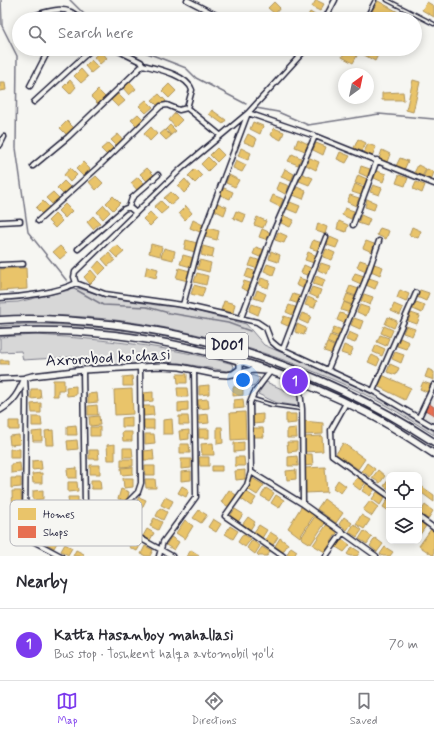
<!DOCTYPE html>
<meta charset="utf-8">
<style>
:root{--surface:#fff;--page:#f2f2f3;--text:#2b2b33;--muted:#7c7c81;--line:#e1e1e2;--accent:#7c3aed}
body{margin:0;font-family:Mynerve,sans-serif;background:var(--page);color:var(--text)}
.controls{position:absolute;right:12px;bottom:12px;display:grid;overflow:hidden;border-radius:8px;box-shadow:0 2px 10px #0003}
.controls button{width:36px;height:36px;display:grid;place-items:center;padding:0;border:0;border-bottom:1px solid var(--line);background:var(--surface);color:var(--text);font:20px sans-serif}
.compass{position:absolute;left:338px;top:68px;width:36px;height:36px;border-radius:50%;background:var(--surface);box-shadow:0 2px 10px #0003;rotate:33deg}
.you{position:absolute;left:243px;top:380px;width:14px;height:14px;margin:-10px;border:3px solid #fff;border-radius:50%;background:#1a73e8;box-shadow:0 0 0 6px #1a73e833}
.badge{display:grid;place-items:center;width:26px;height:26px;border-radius:50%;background:var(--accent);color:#fff;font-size:13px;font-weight:700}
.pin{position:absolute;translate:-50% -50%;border:2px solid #fff;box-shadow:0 1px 4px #0006}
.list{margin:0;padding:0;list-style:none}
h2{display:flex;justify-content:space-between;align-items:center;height:52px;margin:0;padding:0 16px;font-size:17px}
h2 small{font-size:13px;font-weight:400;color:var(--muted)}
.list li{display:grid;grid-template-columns:26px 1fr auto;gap:12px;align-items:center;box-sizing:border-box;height:72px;padding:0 16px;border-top:1px solid var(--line)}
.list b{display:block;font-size:15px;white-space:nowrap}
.list p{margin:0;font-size:13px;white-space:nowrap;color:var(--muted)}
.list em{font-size:13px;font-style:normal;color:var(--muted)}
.icon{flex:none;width:22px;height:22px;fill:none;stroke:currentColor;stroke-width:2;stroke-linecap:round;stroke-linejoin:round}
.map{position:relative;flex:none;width:434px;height:556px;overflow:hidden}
.search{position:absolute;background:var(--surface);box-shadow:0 2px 10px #0003;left:12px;right:12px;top:12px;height:44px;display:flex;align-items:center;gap:10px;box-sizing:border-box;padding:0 14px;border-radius:22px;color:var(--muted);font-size:15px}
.sheet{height:124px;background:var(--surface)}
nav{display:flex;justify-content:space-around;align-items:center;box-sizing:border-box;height:56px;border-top:1px solid var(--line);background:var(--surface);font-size:11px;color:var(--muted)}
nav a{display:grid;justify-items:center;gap:2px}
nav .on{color:var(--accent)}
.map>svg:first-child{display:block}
</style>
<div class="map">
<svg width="434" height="556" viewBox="0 0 434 556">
<rect width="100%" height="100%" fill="#f6f6f2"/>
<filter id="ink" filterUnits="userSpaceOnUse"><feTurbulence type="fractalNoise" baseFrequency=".025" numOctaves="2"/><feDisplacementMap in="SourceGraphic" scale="8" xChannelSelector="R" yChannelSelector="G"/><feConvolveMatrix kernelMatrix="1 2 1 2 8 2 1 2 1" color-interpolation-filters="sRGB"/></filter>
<g filter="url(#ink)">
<!-- built -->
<path fill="#e6e6e4" d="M434,388V424L421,416Z"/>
<!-- green -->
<path fill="#d7d7d7" stroke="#7c7c89" d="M78,288L106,297L156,305L179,307L246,324L264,345L327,372L382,399L434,431V435C418,425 402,414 385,405C275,345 125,307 0,317V303L18,302Z
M25,324C115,324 204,339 289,371C306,378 323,384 339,392C372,408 404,426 434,446V449C329,381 219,341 94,330C62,328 32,326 0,328V326Z
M36,335C103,339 168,346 233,364L234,367L233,370L227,371L179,363L160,362L110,366L109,360L102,361V366L74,367L73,357L23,360L21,351L0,352V337Z
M248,374L260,378L253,387L244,380Z
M266,382L298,396V406L277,403L258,394Z"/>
<!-- homes -->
<path fill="#e9c46a" stroke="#ad935c" d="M316,0L324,4L320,11L312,7Z
M378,1L411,19H387L372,11Z
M274,2L280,8L275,14L268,8Z
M427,2L434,6V17L422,10Z
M310,12L318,17L316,19H306Z
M264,14L270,19H259Z
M346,49H372L379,53L375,61L359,52L353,63L342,57Z
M101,51L107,58L100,64L94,57Z
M91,60L98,67L91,73L85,66Z
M81,69L88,77L81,83L74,76Z
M70,80L76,87L70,94L63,87Z
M413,80L420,82L413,112L406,110Z
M0,82H5L6,90L0,91Z
M130,82L136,89L129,95L123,88Z
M169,84L176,91L169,98L162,91Z
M98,90L105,97L98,104L91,97Z
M403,92L404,100H382V93Z
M118,94L125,101L118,107L111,100Z
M159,94L166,101L159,107L152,100Z
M146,100L153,107L146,113L139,106Z
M212,110L226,120L223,124L209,114Z
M175,113L182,120L175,127L169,120Z
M138,114L145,121L138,127L131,120Z
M67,121L74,128L67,135L60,128Z
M253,122L263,126L260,134L250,129Z
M170,125L176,131L171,135L166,129Z
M151,127L157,134L150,141L144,134Z
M274,128L284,132L281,140L271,135Z
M165,130L171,136L166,140L160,134Z
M118,134L124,141L118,147L111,140Z
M248,134L257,139L254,146L244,142Z
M298,139L308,144L305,151L295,147Z
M358,139L366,143L362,151L354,148Z
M108,143L115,150L108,156L101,149Z
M316,143L326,147L323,155L313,150Z
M368,144L376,147L372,156L364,152Z
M217,148L224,155L217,162L210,155Z
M241,148L251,153L248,160L238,156Z
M382,150L390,154L387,162L379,159Z
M340,152L350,156L346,163L337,159Z
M292,154L301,158L298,165L288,161Z
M208,157L215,164L208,171L201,164Z
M310,158L319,162L316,170L306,165Z
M400,158L408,161L404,170L396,166Z
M236,160L246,165L242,172L233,168Z
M83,162L90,169L83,176L76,169Z
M418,165L426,169L422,177L414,173Z
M361,166L370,169L368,177L359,173Z
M70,168L77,175L70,182L64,175Z
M147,168L154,175L147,181L140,174Z
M195,169L202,176L195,183L188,176Z
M285,169L294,174L291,181L281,177Z
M427,169L434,172L431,181L423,177Z
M377,171L386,174L383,182L374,178Z
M303,174L313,178L309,185L299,181Z
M229,175L239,180L235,187L226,183Z
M358,175L367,179L364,186L355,183Z
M399,175L408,178L405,186L396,183Z
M96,176L103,183L96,190L89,182Z
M138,177L145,184L138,191L131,183Z
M185,179L191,186L184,193L178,186Z
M64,181L71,188L64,195L57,188Z
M279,182L289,186L285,194L276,189Z
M416,182L425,185L422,193L413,189Z
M355,184L364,188L361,195L352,192Z
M373,185L382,188L379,195L370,192Z
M297,187L306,191L303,199L293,195Z
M224,188L233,192L230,199L220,195Z
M53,192L60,199L53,205L46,198Z
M171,192L178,199L171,205L164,198Z
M273,195L283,199L280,207L270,202Z
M350,195L359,198L356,206L347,202Z
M113,196L120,203L113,210L106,203Z
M367,199L376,203L374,210L365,207Z
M43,201L50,208L43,215L36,208Z
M161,201L168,208L161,214L154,207Z
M290,202L300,206L297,213L287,209Z
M217,203L227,207L224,215L214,210Z
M65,204L72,211L65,218L58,211Z
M104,205L110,212L103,219L97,212Z
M186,206L192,213L185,220L179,213Z
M345,208L354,211L351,219L342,215Z
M236,211L246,215L243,222L233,218Z
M150,212L157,219L150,226L143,219Z
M55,214L62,221L55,228L48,221Z
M361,215L370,219L367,226L358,223Z
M93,216L100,223L93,229L87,222Z
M284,216L294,220L290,227L281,223Z
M257,217L266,221L263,228L254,225Z
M193,220L203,225L200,232L190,228Z
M339,221L348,225L346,232L337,229Z
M318,223L327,227L325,234L316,231Z
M412,227L421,231L418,238L409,235Z
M208,228L219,231L217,240L205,237Z
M380,228L389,231L386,239L377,235Z
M262,229L271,233L268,240L259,237Z
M278,232L287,236L284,243L275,240Z
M330,237L339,241L336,248L327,245Z
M186,240L197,243L195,252L184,249Z
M313,240L322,243L319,251L310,248Z
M366,241L374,244L372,252L363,248Z
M151,244L162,247L160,256L149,253Z
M117,245L124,252L117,258L110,251Z
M60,246L67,253L60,259L53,252Z
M203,246L214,249L212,258L201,255Z
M256,247L265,250L262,258L253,254Z
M164,248L175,251L173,260L161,257Z
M326,249L335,253L332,260L323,257Z
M271,251L280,255L278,262L269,259Z
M308,252L317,256L314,263L305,260Z
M109,253L115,260L108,266L102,259Z
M183,255L194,258L191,267L180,264Z
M252,258L261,261L258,269L249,266Z
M200,260L211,263L209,272L197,269Z
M360,260L369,263L366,271L357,267Z
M99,261L106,268L99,275L93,268Z
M321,263L330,266L327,274L318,270Z
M267,264L276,267L273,275L264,271Z
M374,264L383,267L380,275L371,271Z
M304,265L313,269L310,276L301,273Z
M147,266L158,269L156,278L145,275Z
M26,268L27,289L0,291V269Z
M179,268L190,271L188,281L176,278Z
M248,269L257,272L254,280L245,277Z
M91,270L97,277L90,284L84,277Z
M197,273L208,276L206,285L194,282Z
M355,273L364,276L361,284L352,280Z
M316,276L325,280L322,287L313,284Z
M261,278L270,281L268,288L259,285Z
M299,278L308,281L305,289L296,285Z
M369,278L378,281L375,289L366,285Z
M244,281L253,284L250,292L241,288Z
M194,285L205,288L202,297L191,294Z
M350,286L359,289L356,296L347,293Z
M312,287L321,290L318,298L309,294Z
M257,290L266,294L263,301L254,298Z
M400,290L409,294L406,302L397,298Z
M420,290L429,293L426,301L417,297Z
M293,294L302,297L299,304L290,301Z
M347,294L356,297L353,305L344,302Z
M364,294L373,297L370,305L361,301Z
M308,297L317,301L314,308L305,305Z
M224,301L235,304L233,313L221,310Z
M344,302L353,306L350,313L341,310Z
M416,302L425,305L422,313L413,309Z
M252,304L261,307L258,315L249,311Z
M394,304L403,308L400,315L391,311Z
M289,305L298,308L295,316L286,312Z
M360,305L369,308L366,316L357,312Z
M302,313L311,316L308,324L299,320Z
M340,313L349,316L346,324L337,320Z
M411,313L420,316L417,324L408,321Z
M284,316L293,319L290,327L281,323Z
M388,317L397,321L394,328L385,324Z
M354,318L363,321L360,329L351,325Z
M297,324L306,328L304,335L295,332Z
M384,326L393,330L390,337L381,333Z
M406,326L415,329L412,336L403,333Z
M334,327L342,330L340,337L331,334Z
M349,332L358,336L355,343L346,340Z
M330,335L339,338L336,346L327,342Z
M380,335L389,338L386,346L377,342Z
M400,338L409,342L406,349L397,346Z
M327,343L336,347L333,354L324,351Z
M344,345L353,349L350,356L341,353Z
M376,345L385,349L382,356L373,352Z
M395,352L404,355L401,363L392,359Z
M372,355L380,359L377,366L368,362Z
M0,360H8V364H0Z
M390,364L399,368L396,375L387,372Z
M428,369L434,372V380L425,377Z
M177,374H187V383H178Z
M382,375L411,388L405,400L377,386Z
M132,376L133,386H123V377Z
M53,380H64V390H58V396H53Z
M423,382L432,385L429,393L420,389Z
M209,385V394L199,395V386Z
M76,386V395L67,396L66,387Z
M243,386V395L233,396V387Z
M177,388H187L188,397H178Z
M31,389H40L41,398L31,399Z
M132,389L133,414L115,415L114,390Z
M153,392V401L144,402L143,393Z
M97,393L98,402L88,403V394Z
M208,399L209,408L199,409L198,400Z
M243,399L244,408L234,409V400Z
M188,402V411L178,412V403Z
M41,403V413H32L31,404Z
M97,405L98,415H88V406Z
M143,406H153L154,415L144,416Z
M245,412L246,439L231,440L230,413Z
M208,414L209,423L199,424V415Z
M263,414V423L253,424V415Z
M286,414H296V423L286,424Z
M99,416L100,425L90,426L89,417Z
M179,416H188L189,425H179Z
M32,417H41L42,426H32Z
M132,417V427H122V418Z
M172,419L173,434H163V420Z
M144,420H154V429H144Z
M9,421H19V430H9Z
M303,421L323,423V434L304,435Z
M76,425L77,435H67V426Z
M90,427H100V436H90Z
M217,427H222L223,443L217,444Z
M253,428H263L264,437H254Z
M296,428L297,438H287V429Z
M199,429H209V438H199Z
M53,430L54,445H46L45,431Z
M189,430V439L180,440L179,431Z
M42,431V441H33L32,432Z
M122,432H132V441H123Z
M145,434H154L155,443L145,444Z
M19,435L20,444L10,445L9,436Z
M322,436L323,451L304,452L303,437Z
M77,440L78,449L68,450L67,441Z
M244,442V451L234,452V443Z
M287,442H297V451L288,452Z
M213,443L214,455H202L201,444Z
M343,443L365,459L358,469L336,454Z
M115,444V460H108L107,445Z
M180,444H189L190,453H180Z
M123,448H132L133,457H123Z
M10,449H20V458H10Z
M89,450H98L99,459H89Z
M153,450L154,460H144V451Z
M304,454H312L313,465L304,466Z
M297,456L298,466H288V457Z
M199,457H209V466H200Z
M235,457H244L245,466H235Z
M121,459H133V466L121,467Z
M181,459H191V468L181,469Z
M41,460L42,469L32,470V461Z
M20,463L21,472L11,473V464Z
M367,463L375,469L370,477L362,471Z
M90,465H100V474H90Z
M145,466H155V475H145Z
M212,466H222V471H212Z
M133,467V474L122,475L121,468Z
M325,467L327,492L305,493L304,468Z
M77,468V478H68L67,469Z
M245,470V479L236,480L235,471Z
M296,470V479L287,480L286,471Z
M378,470L385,476L380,483L372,478Z
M191,471V480L181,481V472Z
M42,473V483H33L32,474Z
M358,477L366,482L360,490L352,484Z
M11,478H21V487L11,488Z
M123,478H133V487L124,488Z
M252,478L264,485L257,495L246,488Z
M145,479H155L156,488H146Z
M389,479V489L384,486Z
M91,480H100L101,489H91Z
M338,480L346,486L341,493L333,488Z
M68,482H77L78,491L68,492Z
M367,483L375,489L370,496L362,491Z
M182,486L189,490L186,497L178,493Z
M421,486L434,495V502L419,491Z
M266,488L274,493L269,501L261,496Z
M121,489L129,492L127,501L118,499Z
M43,490V499L33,500V491Z
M229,490L236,495L229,507L221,502Z
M12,491H21L22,518H13Z
M245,491L256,498L251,506L240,498Z
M377,492L385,497L380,505L372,499Z
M276,495L284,500L279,508L271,503Z
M68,497H78V506H69Z
M139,497L146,500L142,508L135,504Z
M165,497L173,501L169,509L161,505Z
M324,499L343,513L336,523L317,509Z
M388,499L389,500V511L383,507Z
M370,501L378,507L372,516L363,510Z
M425,505L433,511L428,519L420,513Z
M301,507L314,515L300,537L288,528Z
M160,508L167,512L163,520L156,516Z
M235,509L243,514L238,522L230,516Z
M199,510L207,515L201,523L193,518Z
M361,515L370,520L364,529L356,524Z
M315,516L325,523L311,544L301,538Z
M248,517L255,522L250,530L242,525Z
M344,517L352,523L347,530L339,524Z
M154,518L162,522L158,530L150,526Z
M213,519L221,524L216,532L208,527Z
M185,520L193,526L185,539L176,533Z
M419,521L426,526L419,536Z
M327,524L338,531L325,552L313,545Z
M354,524L362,530L357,537L349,532Z
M259,525L267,530L262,538L254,532Z
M230,526L238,531L233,539L225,534Z
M147,529L154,533L150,540L143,536Z
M431,529L434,532V556L419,546Z
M364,531L372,537L367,544L359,539Z
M270,532L278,537L273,545L265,540Z
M243,534L251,539L245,547L238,542Z
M51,537L58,541L54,548L47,544Z
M171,537L179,542L174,550L166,545Z
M280,538L288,544L283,552L275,546Z
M375,538L383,544L377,552L370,546Z
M342,539L350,545L344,552L336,547Z
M133,540L141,544L137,551L129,547Z
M252,540L260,546L255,554L247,548Z
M65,544L72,548L68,555L61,551Z
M145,546L153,550L150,556H146L141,554Z
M262,547L270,552L267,556H259L257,554Z
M291,547L297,551L294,556H289L287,554Z
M352,547L360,552L357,556H350L347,554Z
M385,547L393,552L390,556H383L380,554Z
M76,550L84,554L82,556H73Z
M191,550L199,555L198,556H187Z"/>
<!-- shops -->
<path fill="#e76f51" stroke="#ac584a" d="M428,403L434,407V415L425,410Z"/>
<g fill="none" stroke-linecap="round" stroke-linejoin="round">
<!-- stream -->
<path stroke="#757583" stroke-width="1.5" d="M1,0L2,26L17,56L16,148L28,232L67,281
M70,0L89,19
M137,49L186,68L196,78L246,104
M256,108L278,112L308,125L379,114L434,119
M73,288L103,305L147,307L169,313L228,323L250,331"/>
<!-- service casing -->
<g stroke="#22223b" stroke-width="5">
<path id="service" d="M387,0L434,24
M365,19L375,0
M253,399L272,405L301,409"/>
</g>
<!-- minor casing -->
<g stroke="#22223b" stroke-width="7">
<path id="minor" d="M187,0L224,19
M27,18C45,13 65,2 80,19
M65,19L69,12
M325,19L335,0
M115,49L141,62L143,65
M285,49L299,55
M306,49L248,113L182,168L75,272L74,277L76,283L105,294L183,305L257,322L266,328L271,341L278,347L373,391L434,427
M30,86L49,49
M34,102L92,49
M0,145L4,137
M33,166L68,137L143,65C158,69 187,75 192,90L187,108
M129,207L132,198L158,175
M38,221L97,168L161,106L167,105L179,110L187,108L220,135
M0,222L20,221
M353,225L377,160
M78,249L124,209L129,207L136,213
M0,265L23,264
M0,298C21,297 57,293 76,283
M183,305L200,241L248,113L315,136L434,184
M241,318L274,230L315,136
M283,349L326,237
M328,369L365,281L379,241
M83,370L85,506L86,508L172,556
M270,372L254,393L250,403L251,472L247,485L225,516L283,556
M0,379L25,378L26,396L25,534L31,540L61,556
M299,382L302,409L303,504
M373,391L416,293
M346,403L331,430L332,455L389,496
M419,417L434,385
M251,472L303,504L376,556
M128,502L138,492L141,483L140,366
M419,517L434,528
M159,556L163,542L196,497L194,370
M326,556L343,532"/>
</g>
<!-- tertiary casing -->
<g stroke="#22223b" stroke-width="8">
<path id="tertiary" d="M235,374L253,370L265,371
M0,410C14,402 19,392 25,378L32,376L83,370L160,366L180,367L214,374L227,375L233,374L240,369V362"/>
</g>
<!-- trunk casing -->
<g stroke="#22223b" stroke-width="9">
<path id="trunk" d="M0,320C36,317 73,320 109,324C228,337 334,377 434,442
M0,332C127,324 257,355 369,414C392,426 413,440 434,454"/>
</g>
<!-- service -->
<use href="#service" stroke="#f6f6f2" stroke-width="2"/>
<!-- minor -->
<use href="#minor" stroke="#f6f6f2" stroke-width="4"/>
<!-- tertiary -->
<use href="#tertiary" stroke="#f6f6f2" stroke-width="5"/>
<!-- trunk -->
<use href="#trunk" stroke="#f6f6f2" stroke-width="6"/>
</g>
</g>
<g text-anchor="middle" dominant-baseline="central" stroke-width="4" stroke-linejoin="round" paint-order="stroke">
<!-- shield labels -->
<rect fill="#f6f6f2" stroke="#626272" stroke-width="1" x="206" y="333" width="42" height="26" rx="3"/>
<g font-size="15" font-weight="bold" fill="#22223b">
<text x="227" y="346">D001</text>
</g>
<!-- street labels -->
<g font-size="16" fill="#22223b" stroke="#f6f6f2">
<text transform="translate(108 358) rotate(-3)">Axrorobod ko'chasi</text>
</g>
</g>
<!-- legend -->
<rect x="10" y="500" width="132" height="46" rx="6" fill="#f6f6f2" stroke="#b6b6bb" stroke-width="1"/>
<rect x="18" y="508" width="18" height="12" fill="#e9c46a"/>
<rect x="18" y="526" width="18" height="12" fill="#e76f51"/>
<g font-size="11" fill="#22223b">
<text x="43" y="518">Homes</text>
<text x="43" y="536">Shops</text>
</g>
</svg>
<div class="controls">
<button><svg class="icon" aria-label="locate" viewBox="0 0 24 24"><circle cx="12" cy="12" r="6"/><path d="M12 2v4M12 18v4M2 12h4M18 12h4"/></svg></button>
<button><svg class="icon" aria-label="layers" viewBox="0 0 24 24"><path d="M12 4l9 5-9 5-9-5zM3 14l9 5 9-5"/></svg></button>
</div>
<svg class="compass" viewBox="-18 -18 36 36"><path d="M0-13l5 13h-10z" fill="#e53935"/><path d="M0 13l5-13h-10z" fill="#7c7c81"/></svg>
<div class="you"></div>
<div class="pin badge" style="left:295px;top:381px">1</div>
<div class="search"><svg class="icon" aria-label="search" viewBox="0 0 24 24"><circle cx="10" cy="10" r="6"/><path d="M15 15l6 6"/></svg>Search here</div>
</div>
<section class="sheet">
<h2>Nearby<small></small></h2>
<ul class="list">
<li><span class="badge">1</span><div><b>Katta Hasanboy mahallasi</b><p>Bus stop · Toshkent halqa avtomobil yo'li</p></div><em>70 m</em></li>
</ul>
</section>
<nav>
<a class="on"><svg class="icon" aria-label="map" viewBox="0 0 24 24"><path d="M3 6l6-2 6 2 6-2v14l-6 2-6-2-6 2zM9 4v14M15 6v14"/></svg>Map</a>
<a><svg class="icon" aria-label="directions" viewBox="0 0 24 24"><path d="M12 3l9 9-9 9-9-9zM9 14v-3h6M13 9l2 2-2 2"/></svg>Directions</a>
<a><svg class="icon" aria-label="saved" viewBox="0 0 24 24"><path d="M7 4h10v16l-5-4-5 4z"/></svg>Saved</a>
</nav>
